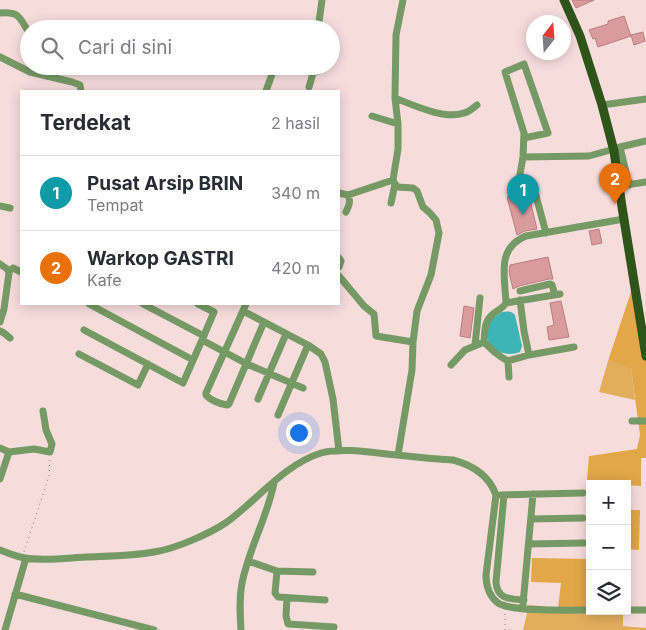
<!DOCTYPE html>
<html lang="id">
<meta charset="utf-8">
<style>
:root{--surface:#fff;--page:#f2f2f3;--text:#2b2b33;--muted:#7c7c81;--line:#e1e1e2;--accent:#111827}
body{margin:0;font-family:Inter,sans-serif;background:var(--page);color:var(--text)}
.controls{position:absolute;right:15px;bottom:15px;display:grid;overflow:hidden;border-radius:0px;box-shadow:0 2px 12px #0003}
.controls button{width:45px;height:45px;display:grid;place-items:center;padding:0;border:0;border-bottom:1px solid var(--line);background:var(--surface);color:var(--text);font:25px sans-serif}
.compass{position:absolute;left:526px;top:15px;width:45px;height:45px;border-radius:50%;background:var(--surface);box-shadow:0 2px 12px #0003;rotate:17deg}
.you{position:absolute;left:298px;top:432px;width:18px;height:18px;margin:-12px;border:4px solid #fff;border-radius:50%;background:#1a73e8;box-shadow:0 0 0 8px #1a73e833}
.badge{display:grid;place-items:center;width:32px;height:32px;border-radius:50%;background:var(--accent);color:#fff;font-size:16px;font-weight:700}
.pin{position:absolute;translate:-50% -41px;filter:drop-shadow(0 1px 2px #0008)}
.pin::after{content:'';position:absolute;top:26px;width:18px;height:15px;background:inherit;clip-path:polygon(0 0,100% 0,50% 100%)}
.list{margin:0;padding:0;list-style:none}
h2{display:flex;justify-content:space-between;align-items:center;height:65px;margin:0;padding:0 20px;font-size:21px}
h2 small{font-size:16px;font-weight:400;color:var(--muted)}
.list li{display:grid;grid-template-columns:32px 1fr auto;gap:15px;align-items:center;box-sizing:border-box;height:75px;padding:0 20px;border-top:1px solid var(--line)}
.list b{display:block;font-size:19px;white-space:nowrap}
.list p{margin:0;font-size:16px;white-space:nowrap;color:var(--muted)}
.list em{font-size:16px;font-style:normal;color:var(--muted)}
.icon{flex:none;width:28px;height:28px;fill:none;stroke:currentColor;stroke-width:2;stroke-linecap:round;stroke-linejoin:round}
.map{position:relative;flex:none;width:646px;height:630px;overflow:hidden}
.search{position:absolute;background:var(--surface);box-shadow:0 2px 12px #0003;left:20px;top:20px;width:320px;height:55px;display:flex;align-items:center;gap:12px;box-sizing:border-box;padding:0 18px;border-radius:28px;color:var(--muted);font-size:19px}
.panel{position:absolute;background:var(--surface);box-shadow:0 2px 12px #0003;left:20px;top:90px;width:320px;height:215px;border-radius:0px}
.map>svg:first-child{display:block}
</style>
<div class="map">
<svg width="646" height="630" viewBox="0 0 646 630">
<rect width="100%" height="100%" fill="#f7dcdc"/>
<!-- green -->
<path fill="#e3ae5c" d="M608,361L631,367L635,400L599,392Z
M529,605L590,611H623V626L646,628V630H523Z"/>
<!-- forest -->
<path fill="#e2a748" d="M634,283L646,357V458H641V486L627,485V484L587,480L589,456L637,449L640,435L631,368L608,361Z
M627,510H640L639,550L627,549Z
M587,533H590V610L558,608L561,583L531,582L532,558L588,559Z"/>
<!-- water -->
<path fill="#3db5b7" d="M502,312C507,311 512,311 515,315L522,346L520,352C507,357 489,352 487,337C487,331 489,326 490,320Z"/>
<!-- building -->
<path fill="#da9b9e" stroke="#b97d7f" d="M572,0H594L576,8Z
M624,16L631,36L598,47L595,38L593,39L589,30L608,24V21Z
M643,32L645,41L634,45L631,35Z
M528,192L537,229L525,231L517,235L507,197Z
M599,229L602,243L592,245L589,231Z
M548,257L553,279H549L519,286L513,289L509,272L510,265Z
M561,301L569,337L549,340L547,327L554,325L550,303Z
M464,306L474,308L470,338L460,336Z"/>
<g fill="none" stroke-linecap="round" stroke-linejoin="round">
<!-- path -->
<path stroke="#8d7576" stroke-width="1" stroke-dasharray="1 4" stroke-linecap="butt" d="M24,552L49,476L50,457
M505,630V612"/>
<!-- minor -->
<path stroke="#769a65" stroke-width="7" d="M0,13C19,11 19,17 28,31
M318,29L322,0
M0,57L30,72L72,82L80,85L81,91
M309,87L313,73L321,70L326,66
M266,91L275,66
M395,98C413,105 445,120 464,113C469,112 473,108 477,105
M602,105L646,99
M372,116L398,124
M523,157L589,156L614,149
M519,180L523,157L524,133L505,72L524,64L548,133L524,138
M629,185L620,147L646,141
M619,186L646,182
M535,192L546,233
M339,193L348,195L393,180
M391,203L395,184
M0,206L10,208
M346,212C349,206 351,201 348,195
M339,258L341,261L339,267
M0,264L7,269L9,273L4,309L0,322
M9,271L13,268L21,272
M339,276L364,306L374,314L376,336L413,342
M520,291L550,284L552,285L555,295
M520,300L524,331L529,355L574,347
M506,303L560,294
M89,304L193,360
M143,304L204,336
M246,304L206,393V395C210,400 220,404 227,405L229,404L264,322
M243,311L308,345L321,354L325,362L333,399L339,451
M84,330L183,383L202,340L214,312L198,304
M0,331L4,333L10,338
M202,340L247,364L303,388
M484,342C492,350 498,356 508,361L529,355
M475,345L480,298
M79,354L138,385L148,364
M508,361L509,377
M451,365L465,350L484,342C485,331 484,321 493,314C498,310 503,308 506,303C505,277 496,248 526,236L624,219
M258,399L286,334
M278,415L308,345
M632,421H646
M0,448L9,452L34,449L50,452L52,444L46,430L43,411
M398,455L412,370L413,342L417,311L431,275L439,233L436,220L429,212L423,207L417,191L413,188L398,187L395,184L393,180L398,149V124L395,98L396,35L403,0
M0,479L9,452
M501,495L583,493
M504,495L496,582C497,599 509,599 524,600
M531,519L583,518
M529,544L584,543
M0,550C8,553 17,557 25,558C44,561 67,558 86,557C108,556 132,556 154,552C175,549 209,534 227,522C257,500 285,464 321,453C342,447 375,453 397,455C415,457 434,459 453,460C472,465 489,475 496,495L486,575C486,586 489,596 498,603C511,612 571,610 590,610
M248,561L277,571L275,593L278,597L325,600
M277,571L313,572
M15,594L154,630
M287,598L286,616L288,624L334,627
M523,604L533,494
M627,610H646
M5,630L26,558
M241,630C240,614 239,599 242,583C249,548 267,518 274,483"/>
<!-- major -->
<path stroke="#2e541a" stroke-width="9" d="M564,0L580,36L602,105L614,151L622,207L646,356"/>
</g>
</svg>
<div class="controls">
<button>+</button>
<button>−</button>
<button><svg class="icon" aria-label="layers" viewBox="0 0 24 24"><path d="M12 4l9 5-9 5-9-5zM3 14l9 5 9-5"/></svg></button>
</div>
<svg class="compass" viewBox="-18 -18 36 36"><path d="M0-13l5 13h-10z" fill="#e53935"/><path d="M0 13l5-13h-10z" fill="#7c7c81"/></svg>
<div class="you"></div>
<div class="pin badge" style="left:523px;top:215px;background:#0f9aa8">1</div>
<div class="pin badge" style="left:615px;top:204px;background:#e8710a">2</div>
<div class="search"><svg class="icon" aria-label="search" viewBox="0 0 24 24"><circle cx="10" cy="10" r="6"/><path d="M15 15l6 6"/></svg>Cari di sini</div>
<section class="panel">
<h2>Terdekat<small>2 hasil</small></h2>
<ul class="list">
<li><span class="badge" style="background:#0f9aa8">1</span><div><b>Pusat Arsip BRIN</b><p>Tempat</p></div><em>340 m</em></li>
<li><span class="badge" style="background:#e8710a">2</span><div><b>Warkop GASTRI</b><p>Kafe</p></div><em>420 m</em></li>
</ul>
</section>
</div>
